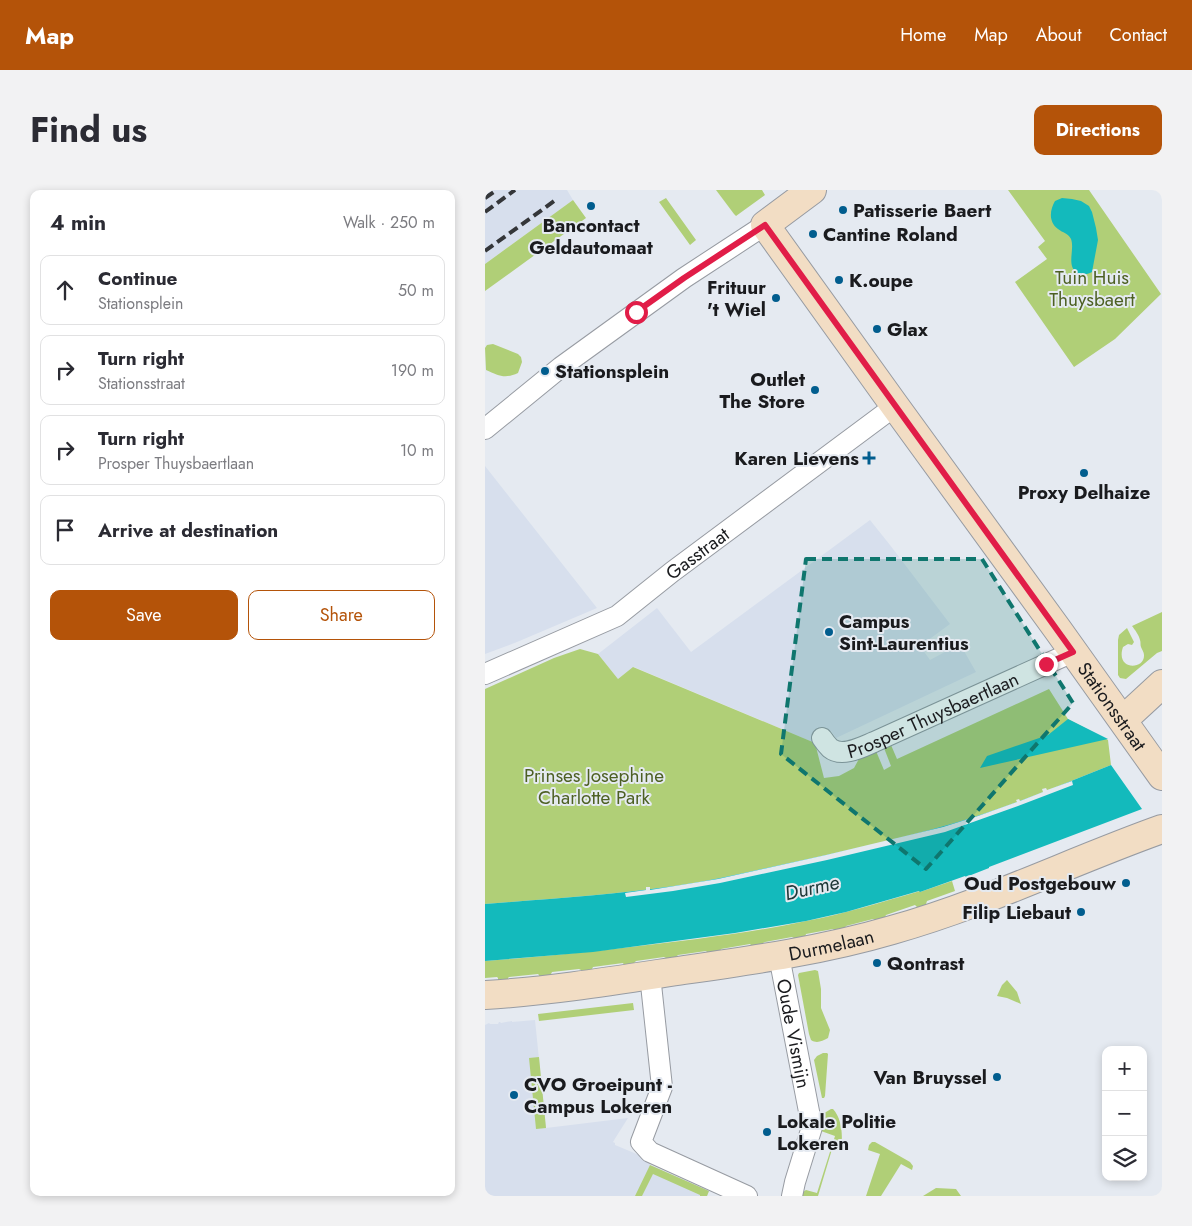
<!DOCTYPE html>
<meta charset="utf-8">
<style>
:root{--surface:#fff;--page:#f2f2f3;--text:#2b2b33;--muted:#7c7c81;--line:#e1e1e2;--accent:#b45309}
body{margin:0;font-family:Jost,sans-serif;background:var(--page);color:var(--text)}
.controls{position:absolute;right:15px;bottom:15px;display:grid;overflow:hidden;border-radius:10px;box-shadow:0 2px 8px #0003}
.controls button{width:45px;height:45px;display:grid;place-items:center;padding:0;border:0;border-bottom:1px solid var(--line);background:var(--surface);color:var(--text);font:25px sans-serif}
.stop{position:absolute;width:15px;height:15px;margin:-11px;border:4px solid #e11d48;border-radius:50%;background:#fff}
.stop.end{background:#e11d48;border-color:#fff;box-shadow:0 1px 5px #0008}
.list{margin:0;padding:0;list-style:none}
h2{display:flex;justify-content:space-between;align-items:center;height:65px;margin:0;padding:0 20px;font-size:21px}
h2 small{font-size:16px;font-weight:400;color:var(--muted)}
.list li{display:grid;grid-template-columns:32px 1fr auto;gap:15px;align-items:center;box-sizing:border-box;height:70px;margin:0 10px 10px;padding:0 10px;border:1px solid var(--line);border-radius:10px}
.list b{display:block;font-size:19px;white-space:nowrap}
.list p{margin:0;font-size:16px;white-space:nowrap;color:var(--muted)}
.list em{font-size:16px;font-style:normal;color:var(--muted)}
.actions{display:flex;gap:10px;padding:15px 20px}
.actions a{flex:1;padding:11px 0;border:1px solid var(--accent);border-radius:10px;text-align:center;font-size:18px;color:var(--accent)}
.actions .main{background:var(--accent);color:#fff}
.icon{flex:none;width:28px;height:28px;fill:none;stroke:currentColor;stroke-width:2;stroke-linecap:round;stroke-linejoin:round}
.map{position:relative;flex:none;width:677px;height:1006px;overflow:hidden;border-radius:10px}
header{display:flex;align-items:center;gap:30px;box-sizing:border-box;height:70px;padding:0 25px;background:var(--accent);color:#fff}
header strong{font-size:24px}
nav{display:flex;gap:28px;margin-inline-start:auto;font-size:18px}
.intro{display:flex;align-items:center;justify-content:space-between;box-sizing:border-box;height:120px;padding:0 30px}
h1{margin:0;font-size:35px}
.button{padding:12px 22px;border-radius:10px;background:var(--accent);color:#fff;font-size:18px;font-weight:700}
main{display:flex;gap:30px;padding:0 30px}
aside{flex:1;background:var(--surface);border-radius:10px;box-shadow:0 2px 8px #0003}
.map>svg:first-child{display:block}
</style>
<header>
<strong>Map</strong>
<nav><a>Home</a><a>Map</a><a>About</a><a>Contact</a></nav>
</header>
<div class="intro"><h1>Find us</h1><a class="button">Directions</a></div>
<main>
<aside>
<h2>4 min<small>Walk · 250 m</small></h2>
<ul class="list">
<li><svg class="icon" aria-label="ahead" viewBox="0 0 24 24"><path d="M12 20V5M6 11l6-6 6 6"/></svg><div><b>Continue</b><p>Stationsplein</p></div><em>50 m</em></li>
<li><svg class="icon" aria-label="right" viewBox="0 0 24 24"><path d="M7 20v-9h11M14 6l5 5-5 5"/></svg><div><b>Turn right</b><p>Stationsstraat</p></div><em>190 m</em></li>
<li><svg class="icon" aria-label="right" viewBox="0 0 24 24"><path d="M7 20v-9h11M14 6l5 5-5 5"/></svg><div><b>Turn right</b><p>Prosper Thuysbaertlaan</p></div><em>10 m</em></li>
<li><svg class="icon" aria-label="arrive" viewBox="0 0 24 24"><path d="M6 21V4h12l-3 4 3 4H6"/></svg><div><b>Arrive at destination</b></div></li>
</ul>
<div class="actions"><a class="main">Save</a><a>Share</a></div>
</aside>
<div class="map">
<svg width="677" height="1006" viewBox="0 0 677 1006">
<rect width="100%" height="100%" fill="#e5eaf1"/>
<!-- built -->
<path fill="#d7dfed" d="M0,0H82L88,10L0,74Z
M0,276L112,418L32,452L0,464Z
M385,330L405,355L465,434L435,456L445,470L475,454L491,482L351,548L346,541L330,553L149,477L133,489L113,464L172,418L206,462Z
M50,830L61,938L143,928L131,947L128,952L130,953V955L166,970L165,975L224,1001L222,1006H0V835L4,833L5,834H13L14,832H15L16,833L27,831V832Z"/>
<!-- green -->
<path fill="#b0cf77" d="M231,0H277L280,5L251,26L249,24Z
M523,0H604L676,104L630,149L589,177L530,92L562,69L553,57L560,51Z
M181,8L211,50L205,55L174,12Z
M88,10L101,28L0,101V74Z
M8,154L33,164L36,167L37,172L33,183C20,189 14,186 1,180L0,158L2,155Z
M677,422V461L672,463L641,489L635,488L633,485V450L634,445L642,438L649,452L647,455L643,454L638,457C630,481 660,480 659,465C659,462 657,460 656,457C655,455 656,452 655,450C654,445 650,440 647,436Z
M95,459L113,464L133,489L148,477L330,553L339,588L354,586L369,578L375,567L391,561L399,580L406,576L399,558L406,555L412,569L564,499L583,529L623,550L626,575C573,596 520,619 466,634C411,650 355,662 300,674C263,682 226,691 189,696C126,705 63,709 0,714V499L69,468Z
M467,691L470,701L442,711L441,714L442,718L434,720L432,717L430,715L401,725L400,727L401,732L392,735L390,730L388,729L361,736L360,738L350,741L348,739L321,744L320,747L310,753L309,748L307,747L280,752L278,753L279,758L268,760L267,756L265,754L236,759L235,761V765L223,763L221,761L193,765L191,767V772L181,773V768L179,767L151,771L149,773L150,778L140,779L139,775L138,773L108,777L107,779V784L96,785V780L94,779L67,782L66,784V789L55,790L54,785L53,784L24,787L23,788V792L13,793V788L12,787L0,788V771C71,766 141,758 212,749C248,744 285,739 321,731C359,724 397,712 435,701V702Z
M330,780L333,781L336,799V818L345,840L343,848C337,851 332,854 326,850L324,844L313,785L314,783Z
M522,790L532,802L536,814L522,808L512,806L517,795Z
M148,813L149,820L54,831L53,824Z
M338,863H342L343,864L340,906L339,908H337L329,870L332,866Z
M54,867L61,938L51,939L44,868Z
M346,919H348C357,929 358,945 356,959L348,956L333,1006H314L313,1005L321,1000L332,1003L350,946L336,941L338,935L336,925Z
M387,952H390L425,972L428,976L427,980L416,974L396,1006H381L395,964L383,960L384,955Z
M165,975L224,1001L222,1006H215V1005L168,984L157,1006H150Z
M451,998L471,999L476,1006H438Z"/>
<!-- water -->
<path fill="#13babc" d="M577,8L587,9L596,11L604,16L607,22L611,38L613,50L607,82C603,84 597,86 592,83C581,75 590,60 586,49C583,43 578,43 573,39C563,31 565,20 570,11Z
M583,529L623,549L495,578L502,566L563,545Z
M626,575L657,619L504,677V678L481,687L480,686L435,702L434,701L361,722L321,731L250,743L108,762L0,771V714C63,709 126,705 189,696C226,691 263,682 300,674C355,662 411,650 466,634C520,619 573,596 626,575Z"/>
<!-- pier -->
<path fill="#e5eaf1" d="M587,591L588,595L533,616L460,642L342,670L235,693L188,701L141,707L140,703L161,700V697H165V700L233,689L341,665L458,637L493,626L532,612L531,610L534,609L535,611L558,602L557,599L561,598L562,600Z"/>
<g fill="none" stroke-linecap="round" stroke-linejoin="round">
<!-- street casing -->
<g stroke="#979ba2" stroke-width="22">
<g id="street">
<path d="M0,239L76,177L199,88L280,35"/>
<path id="s1" d="M0,484L132,426L187,382L410,216"/>
<path id="s2" d="M337,548C339,551 342,555 345,558C357,568 377,557 389,552L588,462"/>
<path id="s3" d="M294,766L327,937L310,992L307,1006"/>
<path d="M165,785L177,897L156,952L165,962L262,1006"/>
</g>
</g>
<!-- secondary casing -->
<g stroke="#979ba2" stroke-width="30">
<g id="secondary">
<path id="s4" d="M327,0L280,35L410,216L573,440L677,586"/>
<path d="M638,530L677,494"/>
<path id="s5" d="M0,805C67,801 133,790 199,780C269,770 339,760 407,740C500,714 587,671 677,639"/>
</g>
</g>
<!-- street -->
<use href="#street" stroke="#fff" stroke-width="20"/>
<!-- secondary -->
<use href="#secondary" stroke="#f2ddc4" stroke-width="28"/>
<!-- rail -->
<path stroke="#343639" stroke-width="4" stroke-dasharray="10 5" stroke-linecap="butt" d="M0,8L12,0
M0,22L30,0
M0,61L72,9"/>
</g>
<g fill="none" stroke-linecap="round" stroke-linejoin="round">
<!-- route -->
<path stroke="#e11d48" stroke-width="6" d="M151,122L199,88L280,35L588,462L561,474"/>
</g>
<!-- marked area -->
<path fill="#0f766e" fill-opacity="0.2" stroke="#0f766e" stroke-width="4" stroke-dasharray="10 6" stroke-linejoin="round" d="M321,369H497L588,513L441,679L296,564Z"/>
<!-- markers -->
<g fill="#015d8e" stroke="#e5eaf1" stroke-width="2">
<circle cx="106" cy="16" r="5"/>
<circle cx="358" cy="20" r="5"/>
<circle cx="328" cy="44" r="5"/>
<circle cx="354" cy="90" r="5"/>
<circle cx="291" cy="108" r="5"/>
<circle cx="392" cy="139" r="5"/>
<circle cx="60" cy="181" r="5"/>
<circle cx="330" cy="200" r="5"/>
<path d="M381.5 260.5h5v5h5v5h-5v5h-5v-5h-5v-5h5z"/>
<circle cx="599" cy="283" r="5"/>
<circle cx="344" cy="442" r="5"/>
<circle cx="641" cy="693" r="5"/>
<circle cx="596" cy="722" r="5"/>
<circle cx="392" cy="773" r="5"/>
<circle cx="512" cy="887" r="5"/>
<circle cx="29" cy="905" r="5"/>
<circle cx="282" cy="942" r="5"/>
</g>
<g text-anchor="middle" dominant-baseline="central" stroke-width="4" stroke-linejoin="round" paint-order="stroke">
<!-- poi labels -->
<g font-size="19" font-weight="bold" fill="#1a1b1e" stroke="#e5eaf1" text-anchor="start">
<text x="368" y="20">Patisserie Baert</text>
<text x="106" y="35" text-anchor="middle">Bancontact<tspan x="106" dy="22">Geldautomaat</tspan></text>
<text x="338" y="44">Cantine Roland</text>
<text x="364" y="90">K.oupe</text>
<text x="281" y="97" text-anchor="end">Frituur<tspan x="281" dy="22">'t Wiel</tspan></text>
<text x="402" y="139">Glax</text>
<text x="70" y="181">Stationsplein</text>
<text x="320" y="189" text-anchor="end">Outlet<tspan x="320" dy="22">The Store</tspan></text>
<text x="374" y="268" text-anchor="end">Karen Lievens</text>
<text x="599" y="302" text-anchor="middle">Proxy Delhaize</text>
<text x="354" y="431">Campus<tspan x="354" dy="22">Sint-Laurentius</tspan></text>
<text x="631" y="693" text-anchor="end">Oud Postgebouw</text>
<text x="586" y="722" text-anchor="end">Filip Liebaut</text>
<text x="402" y="773">Qontrast</text>
<text x="502" y="887" text-anchor="end">Van Bruyssel</text>
<text x="39" y="894">CVO Groeipunt -<tspan x="39" dy="22">Campus Lokeren</tspan></text>
<text x="292" y="931">Lokale Politie<tspan x="292" dy="22">Lokeren</tspan></text>
</g>
<!-- park labels -->
<g font-size="19" fill="#4d6023" stroke="#e5eaf1">
<text x="607" y="87">Tuin Huis<tspan x="607" dy="22">Thuysbaert</tspan></text>
<text x="109" y="585">Prinses Josephine<tspan x="109" dy="22">Charlotte Park</tspan></text>
</g>
<!-- street labels -->
<g font-size="19" fill="#1a1b1e" stroke="#e5eaf1">
<text stroke="none"><textPath href="#s1" startOffset="246">Gasstraat</textPath></text>
<text stroke="none"><textPath href="#s4" startOffset="652">Stationsstraat</textPath></text>
<text stroke="none"><textPath href="#s2" startOffset="124">Prosper Thuysbaertlaan</textPath></text>
<text stroke="none"><textPath href="#s5" startOffset="350">Durmelaan</textPath></text>
<text stroke="none"><textPath href="#s3" startOffset="79">Oude Vismijn</textPath></text>
</g>
<!-- water labels -->
<g font-size="20" font-style="italic" fill="#203838" stroke="#e5eaf1">
<text transform="translate(327 698) rotate(-13)">Durme</text>
</g>
</g>
</svg>
<div class="controls">
<button>+</button>
<button>−</button>
<button><svg class="icon" aria-label="layers" viewBox="0 0 24 24"><path d="M12 4l9 5-9 5-9-5zM3 14l9 5 9-5"/></svg></button>
</div>
<div class="stop" style="left:151px;top:122px"></div>
<div class="stop end" style="left:561px;top:474px"></div>
</div>
</main>
